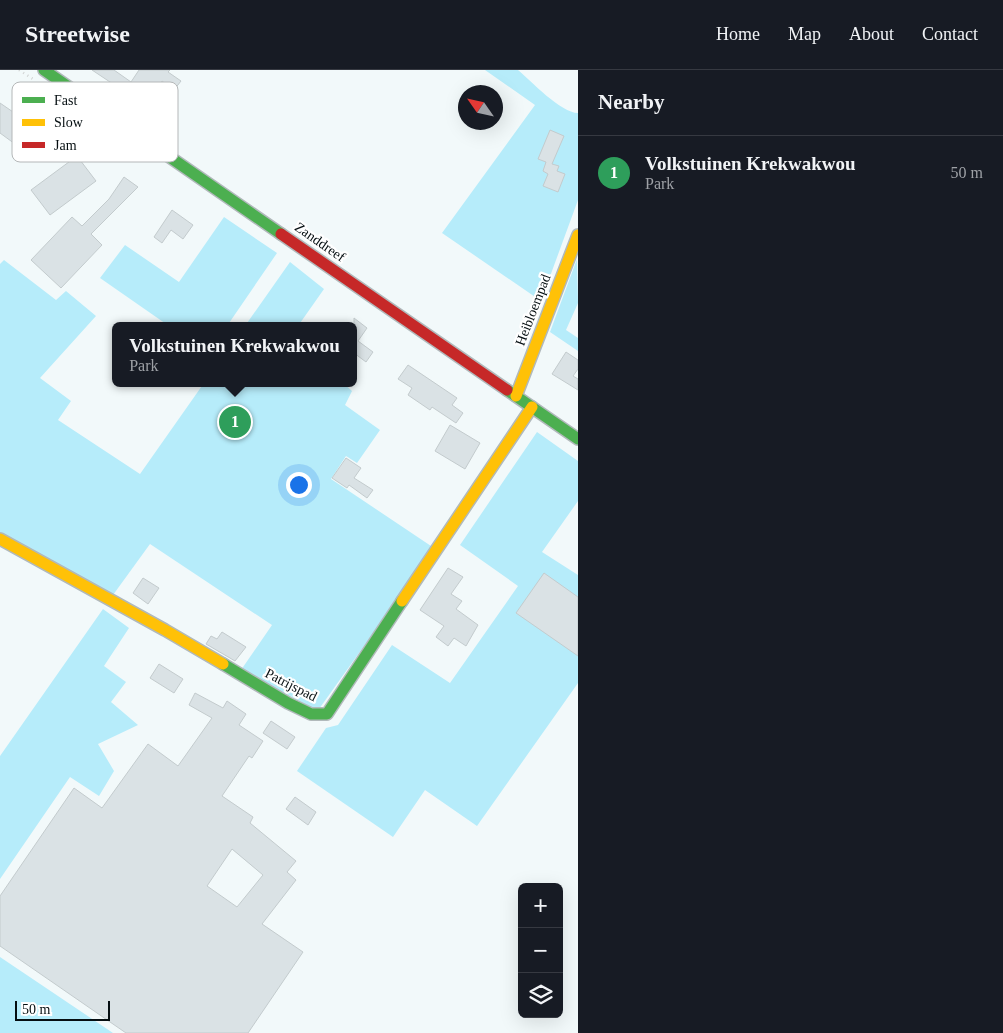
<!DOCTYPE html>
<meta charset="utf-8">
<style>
:root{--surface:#171b24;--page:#20242c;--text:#f1f3f6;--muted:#9ea1a6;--line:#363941;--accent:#acb1b4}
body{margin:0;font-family:"Times New Roman",serif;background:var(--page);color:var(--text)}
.controls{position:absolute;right:15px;bottom:15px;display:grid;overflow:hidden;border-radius:8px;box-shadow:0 5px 20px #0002}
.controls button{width:45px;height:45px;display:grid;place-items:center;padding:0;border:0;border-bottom:1px solid var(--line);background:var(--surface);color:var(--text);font:25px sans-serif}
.compass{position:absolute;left:458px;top:15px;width:45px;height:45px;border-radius:50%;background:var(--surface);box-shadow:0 5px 20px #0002;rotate:304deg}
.scale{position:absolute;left:15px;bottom:12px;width:95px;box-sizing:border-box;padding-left:5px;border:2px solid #050e11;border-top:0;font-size:14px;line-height:18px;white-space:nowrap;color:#050e11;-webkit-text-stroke:4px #fff;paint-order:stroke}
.you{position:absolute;left:298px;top:414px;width:18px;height:18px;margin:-12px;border:4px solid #fff;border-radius:50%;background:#1a73e8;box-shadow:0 0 0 8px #1a73e833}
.badge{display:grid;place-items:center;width:32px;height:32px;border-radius:50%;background:var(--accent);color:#fff;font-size:16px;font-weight:700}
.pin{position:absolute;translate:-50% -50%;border:2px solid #fff;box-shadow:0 1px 5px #0006}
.popup{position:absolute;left:112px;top:252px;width:245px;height:65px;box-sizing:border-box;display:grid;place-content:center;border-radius:8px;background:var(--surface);filter:drop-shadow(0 1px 4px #0005);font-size:16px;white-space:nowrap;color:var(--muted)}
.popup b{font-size:19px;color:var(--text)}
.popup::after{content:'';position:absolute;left:50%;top:100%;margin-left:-10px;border:10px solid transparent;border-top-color:var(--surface)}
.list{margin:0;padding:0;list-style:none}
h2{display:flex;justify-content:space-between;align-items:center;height:65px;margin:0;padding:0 20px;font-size:21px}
h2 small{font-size:16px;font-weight:400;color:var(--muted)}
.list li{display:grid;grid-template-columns:32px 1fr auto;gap:15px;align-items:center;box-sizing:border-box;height:75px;padding:0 20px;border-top:1px solid var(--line)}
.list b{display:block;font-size:19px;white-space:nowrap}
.list p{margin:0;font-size:16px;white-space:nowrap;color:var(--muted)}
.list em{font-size:16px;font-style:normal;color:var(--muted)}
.icon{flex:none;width:28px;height:28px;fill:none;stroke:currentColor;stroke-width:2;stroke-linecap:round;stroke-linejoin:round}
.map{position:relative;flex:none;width:578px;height:963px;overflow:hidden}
header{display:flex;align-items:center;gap:30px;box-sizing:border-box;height:70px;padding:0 25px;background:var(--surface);border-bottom:1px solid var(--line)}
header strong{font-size:24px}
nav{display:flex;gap:28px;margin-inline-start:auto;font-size:18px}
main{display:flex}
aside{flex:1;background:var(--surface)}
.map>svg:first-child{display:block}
</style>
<header>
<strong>Streetwise</strong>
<nav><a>Home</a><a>Map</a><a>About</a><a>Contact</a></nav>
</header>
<main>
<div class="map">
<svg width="578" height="963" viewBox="0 0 578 963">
<rect width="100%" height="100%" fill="#f2f9fa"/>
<!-- green -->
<path fill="#b6ecfa" d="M485,0H518C531,11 561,43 578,43V130L541,231L442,163L535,35Z
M224,147L277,183L227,256H169L100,208L125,175L179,212Z
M577,189L578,233L566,260L578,268V281L550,262Z
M4,190L56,230L66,221L96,246L40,308L71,331L58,350L140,404L204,313H343L352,321L345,335L380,360L357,393L346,386L331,409L434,478L319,639L313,638L241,600L272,555L150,474L113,525L0,462V194Z
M290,192L324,219L298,256H245Z
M537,362L578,391V431L542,482L578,505V613L477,756L425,720L393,767L297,701L326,658L338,655L392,575L450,613L518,516L460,475Z
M103,539L129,558L104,596L126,612L111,632L138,655L98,674L114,701L99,726L70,707L0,809V686Z
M0,887L113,963H0Z"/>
<!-- building -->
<path fill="#dae2e5" stroke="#c3cbcd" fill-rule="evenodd" d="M92,0H114L131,12L139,0H170L168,2L181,11L174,20L162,11L146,36Z
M30,23L39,28L20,57L25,61L15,74L0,63V33L16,44Z
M550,60L564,66L552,94L559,96L557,101L565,104L558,122L543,116L548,104L543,101L546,92L538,89Z
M77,86L96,111L50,145L31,120Z
M124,107L138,117L91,164L102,175L61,218L31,190L72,147L82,156L109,129Z
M172,140L193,155L183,169L171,160L162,173L154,167Z
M354,248L367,258L358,271L373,282L366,292L354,283Z
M566,282L578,290V299L573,306L578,309V320L552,304Z
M408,295L457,328L452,335L463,343L456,353L432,337L430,340L408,325L412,318L398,309Z
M450,355L480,373L465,399L435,381Z
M346,388L361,398L354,408L373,420L367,428L349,415L347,418L332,408Z
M448,498L463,507L451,524L462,531L456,539L478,555L466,576L454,568L448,576L436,567L444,556L420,540Z
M544,503L578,527V586L516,543Z
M143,508L159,518L148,534L133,523Z
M222,562L246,577L235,591L206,574L211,566L217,569Z
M159,594L183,609L174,623L150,608Z
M195,623L223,638L227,631L246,644L239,655L263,671L252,688L249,686L222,726L253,747L250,753L296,791L287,802L296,810L262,854L303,882L248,963H126L0,876V826L74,718L102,738L148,674L178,696L212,648L189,635ZM232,779L263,805L237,837L207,816Z
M271,651L295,667L287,679L263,663Z
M295,727L316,742L308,755L286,739Z"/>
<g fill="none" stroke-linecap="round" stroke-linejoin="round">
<!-- fast casing -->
<g stroke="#b1b9bb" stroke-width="14">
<path id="fast" d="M44,0L281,164
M507,320L578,369
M223,594L288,633L311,644H327L402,531"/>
</g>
<!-- slow casing -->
<g stroke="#b1b9bb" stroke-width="14">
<path id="slow" d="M516,326L578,165
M0,469L165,560L223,594
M402,531L532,337"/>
</g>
<!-- jam casing -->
<g stroke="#b1b9bb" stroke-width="14">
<path id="jam" d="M281,164L507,320"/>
</g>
<!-- path -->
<path stroke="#d0d2d2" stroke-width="2.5" stroke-dasharray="1 4" stroke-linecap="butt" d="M19,0L33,9"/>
<!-- fast -->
<use href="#fast" stroke="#4caf50" stroke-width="11"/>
<!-- slow -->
<use href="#slow" stroke="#ffc107" stroke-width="11"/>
<!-- jam -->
<use href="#jam" stroke="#c62828" stroke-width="11"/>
</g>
<g text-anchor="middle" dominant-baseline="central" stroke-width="4.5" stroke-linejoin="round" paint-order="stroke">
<!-- street labels -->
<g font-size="14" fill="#050e11" stroke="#fff">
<text transform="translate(320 172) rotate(35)">Zanddreef</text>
<text transform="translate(533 240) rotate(-69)">Heibloempad</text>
<text transform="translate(291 615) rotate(27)">Patrijspad</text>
</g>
</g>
<!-- legend -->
<rect x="12" y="12" width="166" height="80" rx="8" fill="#fff" stroke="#b4b7b8" stroke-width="1"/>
<rect x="22" y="27" width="23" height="6" fill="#4caf50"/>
<rect x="22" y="49" width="23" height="7" fill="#ffc107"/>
<rect x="22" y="72" width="23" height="6" fill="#c62828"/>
<g font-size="14" fill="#050e11">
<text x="54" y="35">Fast</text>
<text x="54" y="57">Slow</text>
<text x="54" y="80">Jam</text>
</g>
</svg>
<div class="controls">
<button>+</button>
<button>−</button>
<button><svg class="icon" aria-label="layers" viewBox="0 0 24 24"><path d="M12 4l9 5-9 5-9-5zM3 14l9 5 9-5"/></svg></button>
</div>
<svg class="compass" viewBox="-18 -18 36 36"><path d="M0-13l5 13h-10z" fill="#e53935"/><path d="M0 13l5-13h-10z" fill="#9ea1a6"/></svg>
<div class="scale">50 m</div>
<div class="you"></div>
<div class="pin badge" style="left:235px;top:352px;background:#2e9e5b">1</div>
<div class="popup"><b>Volkstuinen Krekwakwou</b>Park</div>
</div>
<aside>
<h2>Nearby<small></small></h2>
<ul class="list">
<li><span class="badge" style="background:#2e9e5b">1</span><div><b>Volkstuinen Krekwakwou</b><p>Park</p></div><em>50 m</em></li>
</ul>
</aside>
</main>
